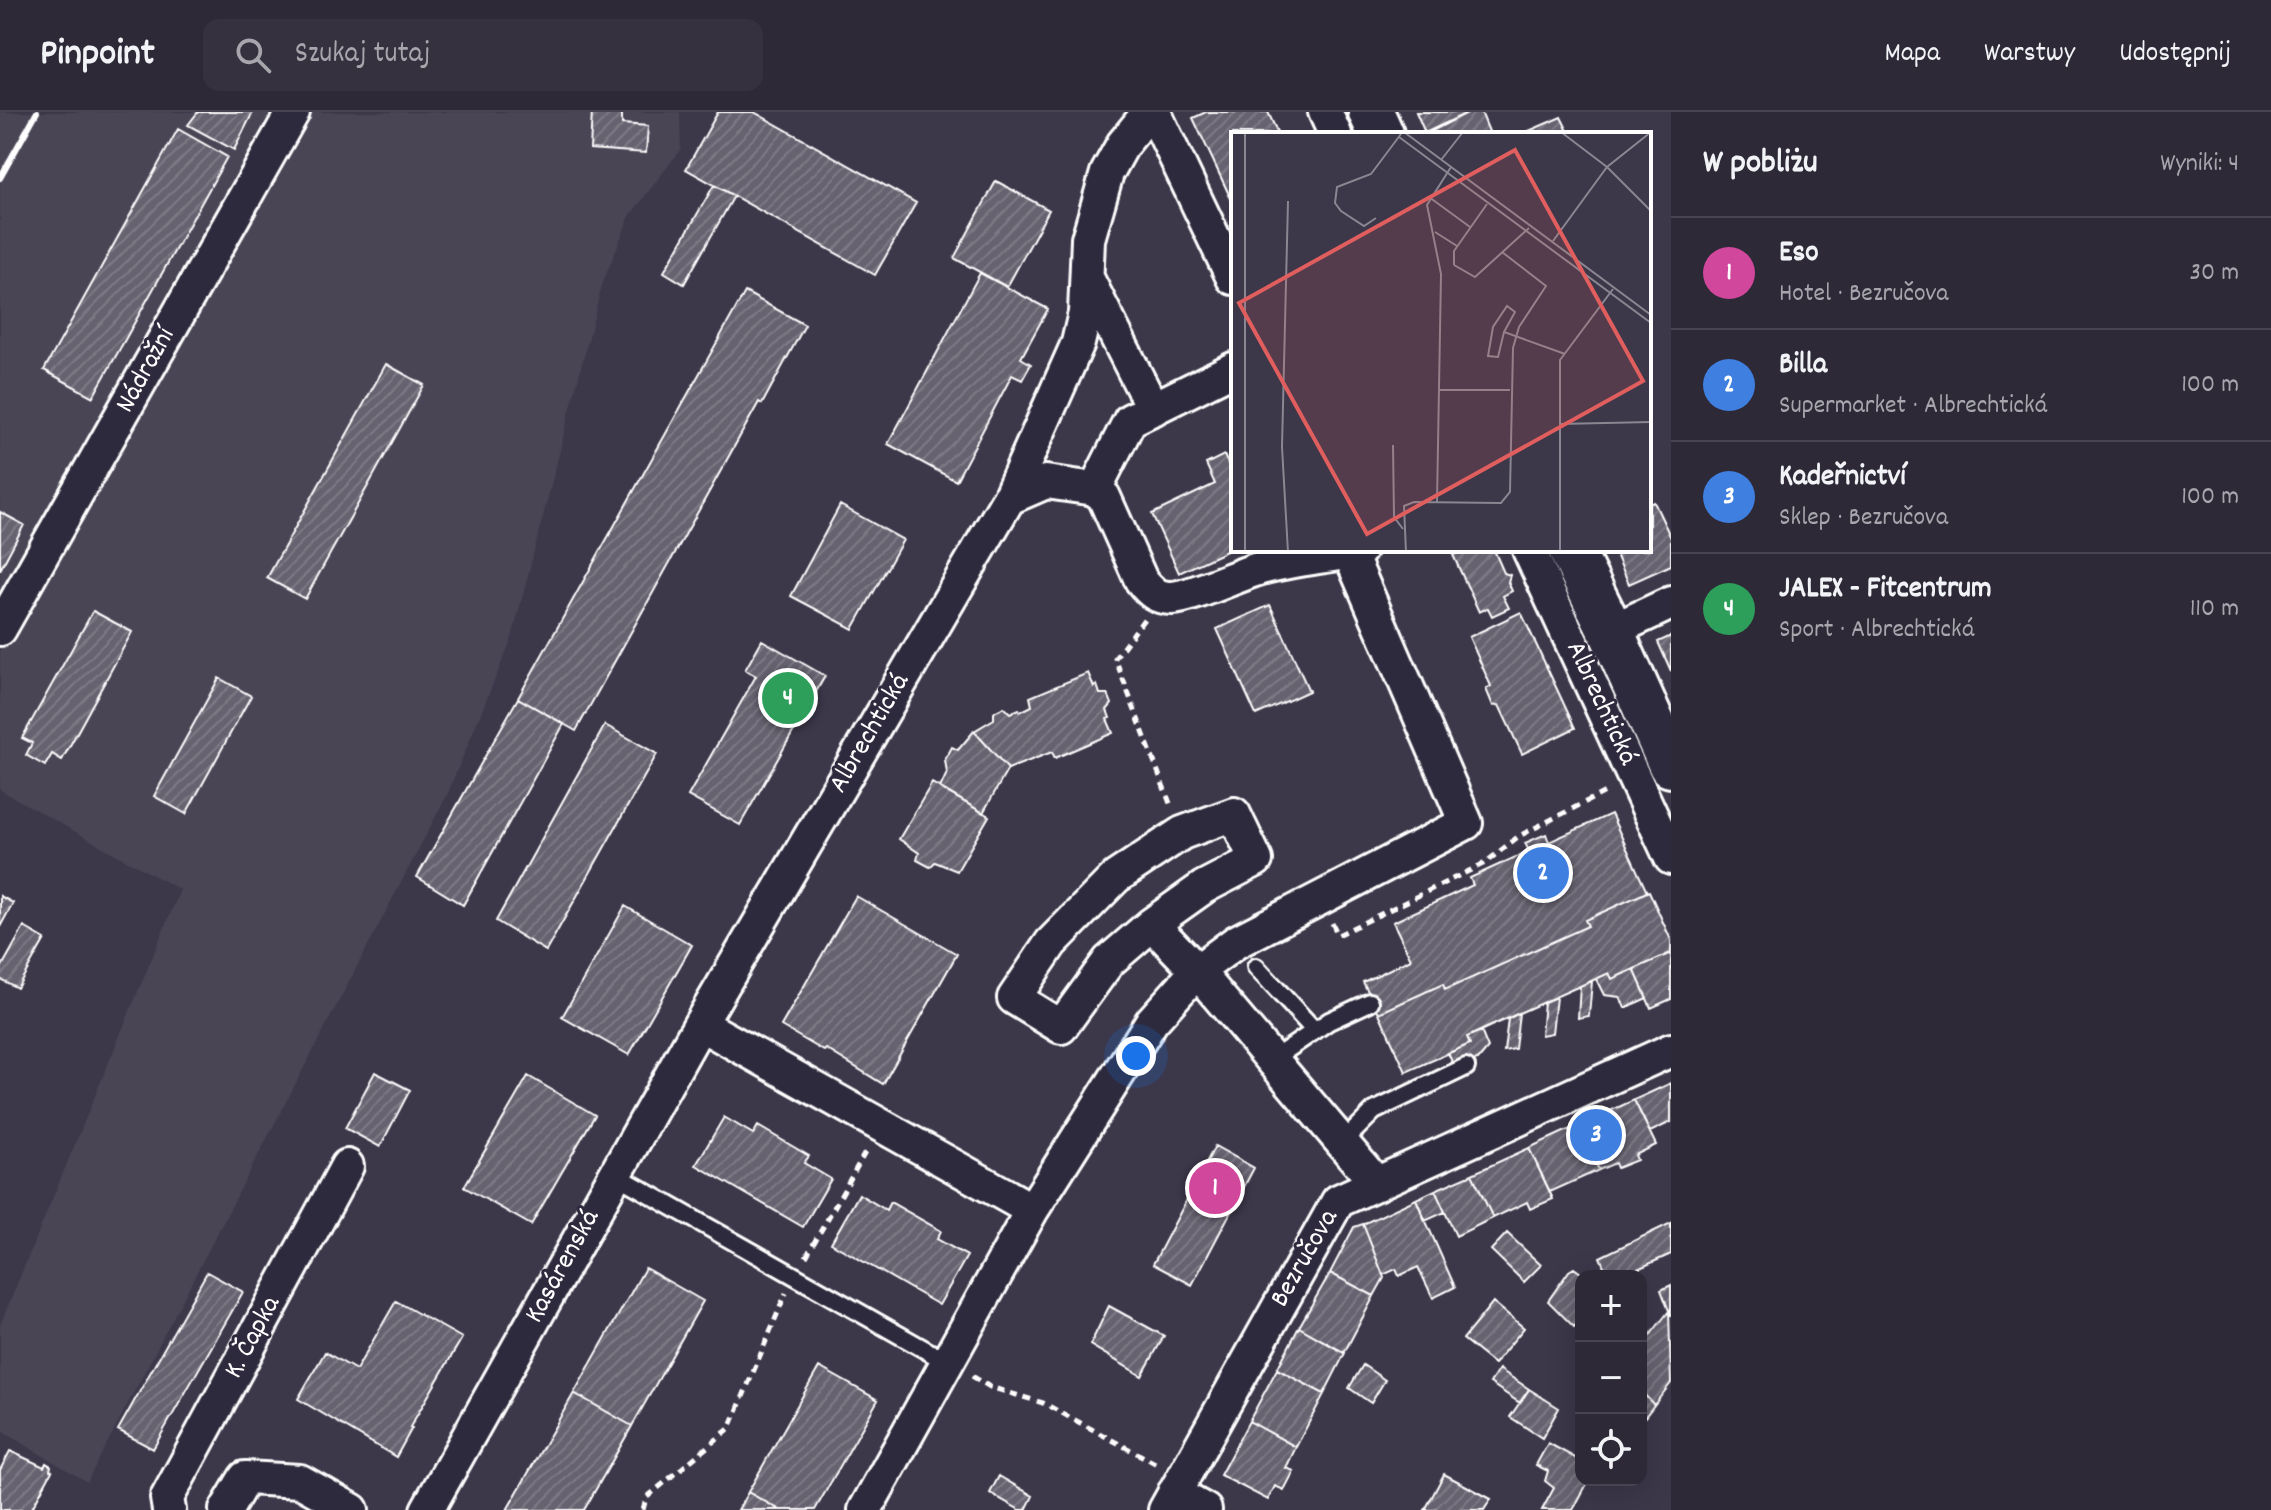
<!DOCTYPE html>
<html lang="pl">
<meta charset="utf-8">
<style>
:root{--surface:#2d2937;--page:#35313f;--text:#f1f3f6;--muted:#a7a6ad;--line:#484552;--accent:#95b2f1}
body{margin:0;font-family:Dekko,sans-serif;background:var(--page);color:var(--text)}
.controls{position:absolute;right:24px;bottom:24px;display:grid;overflow:hidden;border-radius:16px;box-shadow:0 8px 32px #0002}
.controls button{width:72px;height:72px;display:grid;place-items:center;padding:0;border:0;border-bottom:2px solid var(--line);background:var(--surface);color:var(--text);font:40px sans-serif}
.you{position:absolute;left:1136px;top:944px;width:28px;height:28px;margin:-20px;border:6px solid #fff;border-radius:50%;background:#1a73e8;box-shadow:0 0 0 12px #1a73e833}
.badge{display:grid;place-items:center;width:52px;height:52px;border-radius:50%;background:var(--accent);color:#fff;font-size:26px;font-weight:700}
.pin{position:absolute;translate:-50% -50%;border:4px solid #fff;box-shadow:0 2px 8px #0006}
.list{margin:0;padding:0;list-style:none}
h2{display:flex;justify-content:space-between;align-items:center;height:104px;margin:0;padding:0 32px;font-size:34px}
h2 small{font-size:26px;font-weight:400;color:var(--muted)}
.list li{display:grid;grid-template-columns:52px 1fr auto;gap:24px;align-items:center;box-sizing:border-box;height:112px;padding:0 32px;border-top:2px solid var(--line)}
.list b{display:block;font-size:30px;white-space:nowrap}
.list p{margin:0;font-size:26px;white-space:nowrap;color:var(--muted)}
.list em{font-size:26px;font-style:normal;color:var(--muted)}
.icon{flex:none;width:44px;height:44px;fill:none;stroke:currentColor;stroke-width:2;stroke-linecap:round;stroke-linejoin:round}
.map{position:relative;flex:none;width:1671px;height:1398px;overflow:hidden}
header{display:flex;align-items:center;gap:48px;box-sizing:border-box;height:112px;padding:0 40px;background:var(--surface);border-bottom:2px solid var(--line)}
header strong{font-size:38px}
nav{display:flex;gap:44px;margin-inline-start:auto;font-size:28px}
.search{width:560px;height:72px;background:var(--page);display:flex;align-items:center;gap:20px;box-sizing:border-box;padding:0 28px;border-radius:16px;color:var(--muted);font-size:30px}
main{display:flex}
aside{flex:1;background:var(--surface)}
.map>svg:first-child{display:block}
</style>
<header>
<strong>Pinpoint</strong>
<div class="search"><svg class="icon" aria-label="search" viewBox="0 0 24 24"><circle cx="10" cy="10" r="6"/><path d="M15 15l6 6"/></svg>Szukaj tutaj</div>
<nav><a>Mapa</a><a>Warstwy</a><a>Udostępnij</a></nav>
</header>
<main>
<div class="map">
<svg width="1671" height="1398" viewBox="0 0 1671 1398">
<defs>
<pattern id="building-hatch" width="6" height="6" patternUnits="userSpaceOnUse" patternTransform="scale(2)"><rect width="6" height="6" fill="#666270"/><path d="M-1 1l2-2M0 6l6-6M5 7l2-2" fill="none" stroke="#7d7a85"/></pattern>
</defs>
<rect width="100%" height="100%" fill="#3c3749"/>
<filter id="ink" filterUnits="userSpaceOnUse"><feTurbulence type="fractalNoise" baseFrequency=".0125" numOctaves="2"/><feDisplacementMap in="SourceGraphic" scale="16" xChannelSelector="R" yChannelSelector="G"/><feConvolveMatrix kernelMatrix="1 2 1 2 8 2 1 2 1" color-interpolation-filters="sRGB"/></filter>
<g filter="url(#ink)">
<!-- built -->
<path fill="#494455" d="M0,0H680L681,37L630,104L603,170L512,526L447,683L87,1370L0,1318V1213L180,778L0,678Z"/>
<!-- building -->
<path fill="url(#building-hatch)" stroke="#fff" stroke-width="2" d="M198,0H253L234,38L188,13Z
M592,0H622V12L648,14L646,41L590,37Z
M718,0H754L916,91L875,163L686,57Z
M1206,0H1268L1278,22H1233V91L1193,6Z
M1416,0H1469L1425,21Z
M1469,0H1481L1490,22H1426Z
M1561,5L1568,19L1561,22H1522Z
M178,17L227,45L93,285L44,258Z
M996,69L1049,98L1007,175L954,146Z
M714,73L734,84L684,172L664,160Z
M980,161L1048,197L1021,246L1031,252L1022,268L1012,263L956,369L888,332Z
M745,180L805,213L762,292L759,290L576,619L518,586Z
M386,252L424,273L305,487L267,466Z
M1224,343L1233,363V436L1179,461L1152,402L1215,372L1206,352Z
M1654,390L1671,426V453L1629,472L1614,438H1649V392Z
M840,393L903,428L853,517L791,484Z
M0,400L24,413L0,458Z
M1465,438H1494L1504,461L1510,463L1508,470L1512,479L1503,484L1509,496L1492,504L1488,496L1479,500L1453,443Z
M1270,493L1309,579L1256,603L1217,517Z
M93,499L132,520L62,648L52,642L45,654L26,643L32,631L22,626Z
M1521,500L1575,616L1522,642L1499,593L1493,594L1486,577L1491,574L1469,525Z
M1671,524V559L1658,530Z
M762,528L825,564L740,713L688,684L756,564L745,558Z
M1088,561L1094,575L1097,573L1100,582H1108L1112,592L1107,598L1110,606L1107,607L1113,621L1055,646L1052,640L1008,657L974,619L994,607V600L1004,595L1010,601L1019,597L1020,600L1032,594L1030,585Z
M219,566L251,584L186,702L154,684Z
M518,586L564,612L463,793L417,765Z
M605,613L657,642L546,839L496,809Z
M974,619L1008,657L983,701L940,676L947,661L945,648L952,635L958,638Z
M932,671L989,704L957,759L935,750L930,755L917,748L919,741L899,727Z
M1611,702L1647,780L1585,808L1588,814L1445,878L1443,872L1379,901L1363,870L1411,847L1393,810L1473,773L1470,766L1529,739L1525,731L1546,722L1549,730Z
M1649,779L1671,828V841L1612,867L1609,861L1519,901L1467,925L1470,932L1406,960L1379,901L1443,872L1445,878L1588,814L1585,808Z
M0,784L13,791L0,815Z
M856,784L957,842L883,972L826,937L824,939L781,914Z
M625,794L692,833L629,943L562,905Z
M24,815L45,827L17,876L0,867V858Z
M1671,841V887L1651,896L1634,857Z
M1634,857L1647,886L1625,896L1620,885L1604,883L1596,867L1609,861L1612,867Z
M1592,869L1589,904L1578,906L1580,874Z
M1556,885L1552,921L1541,923L1544,890Z
M1519,901L1515,937L1504,939L1508,907Z
M1481,919L1488,936L1478,948L1453,952L1448,941L1470,932L1467,925Z
M375,960L410,978L380,1035L345,1016Z
M528,964L595,1003L531,1113L464,1075Z
M1671,971V1010L1650,1020L1634,988Z
M1634,988L1656,1033L1635,1043L1637,1048L1617,1056L1615,1051L1599,1058L1579,1013Z
M724,1005L753,1022L758,1014L809,1044L804,1051L831,1067L803,1115L696,1053Z
M1579,1013L1599,1058L1550,1080L1529,1036Z
M1215,1034L1254,1056L1192,1173L1153,1152Z
M1529,1036L1553,1087L1530,1097L1527,1090L1493,1106L1472,1062Z
M1472,1062L1493,1106L1456,1124L1435,1078Z
M1435,1078L1445,1100L1425,1109L1416,1087Z
M859,1082L886,1098L890,1090L941,1119L937,1127L967,1144L939,1193L831,1131Z
M1416,1087L1455,1175L1433,1186L1418,1155L1399,1164L1396,1157L1383,1163L1363,1112Z
M1671,1111V1142L1622,1164H1608L1600,1145Z
M1363,1112L1384,1166L1374,1184L1330,1161L1354,1115Z
M1507,1121L1541,1153L1524,1170L1491,1138Z
M645,1156L703,1189L632,1314L574,1281Z
M1574,1156L1585,1164H1581V1207L1574,1215L1548,1189L1569,1159Z
M207,1160L243,1180L153,1337L118,1318Z
M1330,1161L1374,1184L1344,1241L1299,1215Z
M1671,1173V1204L1661,1178Z
M396,1189L462,1226L410,1315L412,1316L396,1345L298,1287L325,1240L356,1258Z
M1493,1190L1524,1216L1494,1252L1463,1227Z
M1109,1194L1164,1224L1142,1264L1090,1233Z
M1669,1199L1671,1271L1654,1293L1641,1279V1235Z
M1299,1215L1345,1241L1324,1282L1277,1257Z
M1363,1253L1385,1268L1371,1291L1349,1276Z
M819,1255L878,1288L815,1398H780L748,1380Z
M1277,1257L1324,1282L1296,1335L1249,1309Z
M1499,1257L1529,1277L1520,1291L1490,1271Z
M1529,1277L1559,1296L1542,1326L1510,1305Z
M1641,1279L1654,1293L1641,1310Z
M574,1281L632,1314L584,1398H507Z
M1249,1309L1296,1335L1286,1356L1294,1359L1284,1378L1275,1374L1268,1388L1220,1363Z
M1548,1331L1581,1349V1368H1589L1573,1398H1542L1554,1376L1545,1369L1548,1359L1536,1353Z
M10,1339L44,1355L46,1351L51,1354L50,1358L52,1359L31,1398H0V1358Z
M1444,1362L1491,1387L1484,1398H1425Z
M999,1364L1033,1384L1026,1398H1020L990,1381Z
M748,1380L780,1398H738Z"/>
<g fill="none" stroke-linecap="round" stroke-linejoin="round">
<!-- service casing -->
<g stroke="#fff" stroke-width="22">
<path id="service" d="M1256,855L1315,919
M1272,948L1329,909L1370,890
M1342,1031L1374,999L1466,955
M616,1063L947,1250"/>
</g>
<!-- minor casing -->
<g stroke="#fff" stroke-width="38">
<path id="minor" d="M1154,0L1233,166
M1325,0L1335,22
M1087,166L1153,297
M1095,377L1130,308L1233,257
M1009,386L1046,370L1095,377L1104,385L1141,468C1150,480 1157,486 1172,486C1193,485 1237,463 1261,456C1294,447 1327,445 1360,438
M1529,438L1671,746
M0,517L293,0
M1611,519L1671,491
M1152,812L1109,849L1061,915L1014,886L1051,831L1116,765L1182,721L1234,702L1256,748L1204,775L1152,812L1197,859L1377,1072
M700,912L1032,1098
M1174,1381L1205,1398
M169,1398L167,1386L347,1054
M226,1398L245,1366L300,1369L352,1398
M427,1398L700,912L1009,386L1078,231L1085,201L1088,127L1107,61L1123,32L1149,0
M865,1398L1032,1098L1152,909L1197,859L1236,830L1466,711L1349,440
M1165,1398L1338,1089L1671,938"/>
</g>
<!-- secondary casing -->
<g stroke="#fff" stroke-width="50">
<path id="secondary" d="M1371,0L1381,22
M1571,438L1611,519L1671,653"/>
</g>
<!-- path -->
<path stroke="#fff" stroke-width="5" stroke-dasharray="8 6" stroke-linecap="butt" d="M1144,507L1115,546L1171,694
M1332,811L1338,823L1485,751L1519,724L1609,678
M806,1145L866,1039
M972,1264L990,1275L1043,1291L1157,1352
M643,1398L646,1386L730,1316L786,1181"/>
<!-- service -->
<use href="#service" stroke="#2f2a3d" stroke-width="16"/>
<!-- minor -->
<use href="#minor" stroke="#2f2a3d" stroke-width="32"/>
<!-- secondary -->
<use href="#secondary" stroke="#2f2a3d" stroke-width="44"/>
<!-- rail -->
<path stroke="#fff" stroke-width="6" d="M0,66L37,0"/>
</g>
</g>
<g text-anchor="middle" dominant-baseline="central" stroke-width="6" stroke-linejoin="round" paint-order="stroke">
<!-- street labels -->
<g font-size="28" fill="#fff" stroke="#2f2a3d">
<text transform="translate(147 259) rotate(-61)">Nádražní</text>
<text transform="translate(1600 592) rotate(65)">Albrechtická</text>
<text transform="translate(871 622) rotate(-60)">Albrechtická</text>
<text transform="translate(1306 1147) rotate(-60)">Bezručova</text>
<text transform="translate(564 1155) rotate(-61)">Kasárenská</text>
<text transform="translate(254 1226) rotate(-62)">K. Čapka</text>
</g>
</g>
<!-- overview -->
<g transform="translate(1231 20)">
<rect width="420" height="420" fill="#3c3749"/>
<path fill="none" stroke="#8a8792" stroke-width="2" d="M173,0L420,183M330,0L376,35L420,79M168,5L420,191M210,28L232,0M198,65L239,95M57,69L51,315L57,420M145,86L133,94L110,79L104,71L106,55L140,42L170,2M204,100L226,114M322,109L376,35L420,0M223,133L244,145L298,96M223,133V119L256,72M273,200L267,225L257,224L262,195L276,174L284,180L273,200L334,222M207,258H279M328,292L420,290M162,313L163,385L172,397M206,370L210,142L196,73L220,35M14,420V0M175,420L173,374L183,370L270,371L279,360L282,216L288,195L315,154L271,120M329,420V228L382,157"/>
<path fill="#e05e5e" fill-opacity="0.15" stroke="#e05e5e" stroke-width="4" d="M284,18L412,249L136,402L8,171Z"/>
<rect width="420" height="420" fill="none" stroke="#fff" stroke-width="4"/>
</g>
</svg>
<div class="controls">
<button>+</button>
<button>−</button>
<button><svg class="icon" aria-label="locate" viewBox="0 0 24 24"><circle cx="12" cy="12" r="6"/><path d="M12 2v4M12 18v4M2 12h4M18 12h4"/></svg></button>
</div>
<div class="you"></div>
<div class="pin badge" style="left:1215px;top:1076px;background:#d1479c">1</div>
<div class="pin badge" style="left:1543px;top:761px;background:#3f7fe0">2</div>
<div class="pin badge" style="left:1596px;top:1023px;background:#3f7fe0">3</div>
<div class="pin badge" style="left:788px;top:586px;background:#2e9e5b">4</div>
</div>
<aside>
<h2>W pobliżu<small>Wyniki: 4</small></h2>
<ul class="list">
<li><span class="badge" style="background:#d1479c">1</span><div><b>Eso</b><p>Hotel · Bezručova</p></div><em>30 m</em></li>
<li><span class="badge" style="background:#3f7fe0">2</span><div><b>Billa</b><p>Supermarket · Albrechtická</p></div><em>100 m</em></li>
<li><span class="badge" style="background:#3f7fe0">3</span><div><b>Kadeřnictví</b><p>Sklep · Bezručova</p></div><em>100 m</em></li>
<li><span class="badge" style="background:#2e9e5b">4</span><div><b>JALEX - Fitcentrum</b><p>Sport · Albrechtická</p></div><em>110 m</em></li>
</ul>
</aside>
</main>
